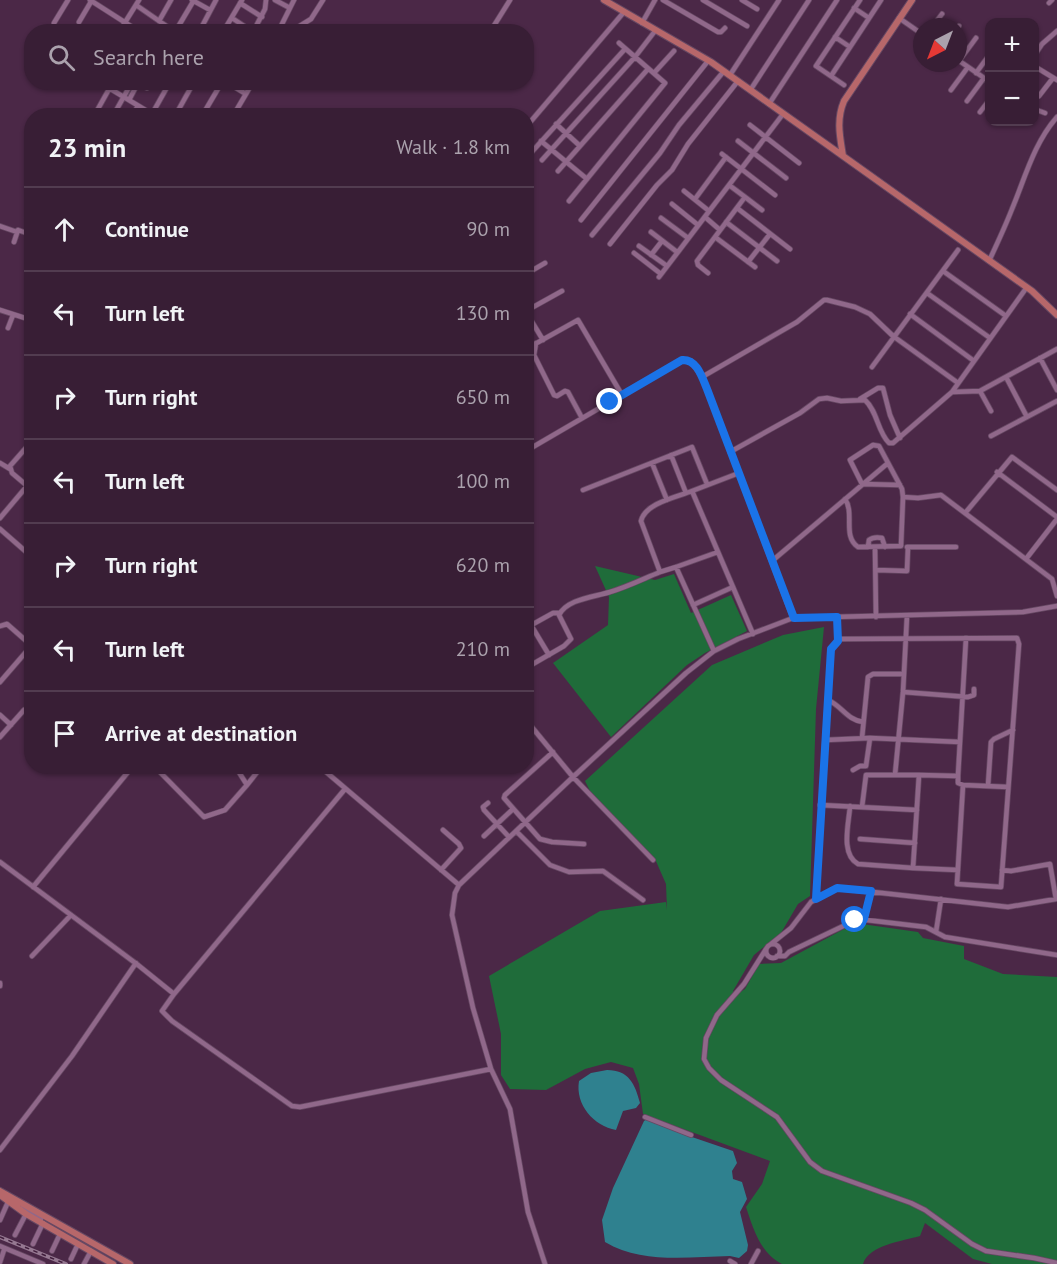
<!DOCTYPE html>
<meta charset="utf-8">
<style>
:root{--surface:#381e35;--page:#432b41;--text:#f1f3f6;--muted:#aba2ad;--line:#523c50}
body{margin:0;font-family:"PT Sans",sans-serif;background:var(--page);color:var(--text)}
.controls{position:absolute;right:18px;top:18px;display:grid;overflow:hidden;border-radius:12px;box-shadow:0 2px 4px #0004}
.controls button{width:54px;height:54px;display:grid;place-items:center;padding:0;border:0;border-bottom:2px solid var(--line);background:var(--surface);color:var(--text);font:30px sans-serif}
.compass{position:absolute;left:913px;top:18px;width:54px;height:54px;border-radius:50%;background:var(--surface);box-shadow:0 2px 4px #0004;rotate:222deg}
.stop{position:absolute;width:18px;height:18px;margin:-14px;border:4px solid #1a73e8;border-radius:50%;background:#fff}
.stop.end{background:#1a73e8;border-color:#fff;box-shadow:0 2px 6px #0008}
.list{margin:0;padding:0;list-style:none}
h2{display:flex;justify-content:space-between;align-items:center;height:78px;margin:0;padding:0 24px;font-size:26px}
h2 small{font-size:20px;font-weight:400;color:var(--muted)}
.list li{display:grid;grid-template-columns:39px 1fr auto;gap:18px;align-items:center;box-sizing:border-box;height:84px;padding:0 24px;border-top:2px solid var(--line)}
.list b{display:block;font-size:22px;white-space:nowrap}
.list em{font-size:20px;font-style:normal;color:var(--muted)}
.icon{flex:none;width:33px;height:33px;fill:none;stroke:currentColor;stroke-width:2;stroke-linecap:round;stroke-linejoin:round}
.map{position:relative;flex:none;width:1057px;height:1264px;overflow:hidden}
.search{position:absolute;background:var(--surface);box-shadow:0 2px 4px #0004;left:24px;top:24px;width:510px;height:66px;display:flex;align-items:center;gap:15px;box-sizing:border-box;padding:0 21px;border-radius:24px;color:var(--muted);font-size:22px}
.panel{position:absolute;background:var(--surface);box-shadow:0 2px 4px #0004;left:24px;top:108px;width:510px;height:666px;border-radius:24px}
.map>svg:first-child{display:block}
</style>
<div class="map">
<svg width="1057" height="1264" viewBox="0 0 1057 1264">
<rect width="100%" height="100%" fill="#4b2847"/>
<!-- green -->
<path fill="#1f6c3a" d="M595,566L655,580L674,574L691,613L731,595L747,631L705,653L687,665L611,737L553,663L608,625L609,597Z
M824,627L816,709L810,896L798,904L781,933L754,955L733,991L736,995L745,989L759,964L781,963L855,923L918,932L923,938L964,946V959L1003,974L1057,977V1264H992L973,1259L925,1223L920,1236C903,1241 869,1245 863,1264H782C760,1253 753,1228 746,1207L762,1184L770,1161L643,1114L639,1084L633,1068L611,1062L585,1069L546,1090L510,1089L501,1075V1034L489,976L600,911L666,902L667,910L666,884L655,859L590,791L585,781L712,665L783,635Z"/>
<!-- water -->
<path fill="#2f818f" d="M607,1070C629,1070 635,1084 640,1103L636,1108L623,1111L616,1130C594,1126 575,1105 579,1081L591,1073Z
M647,1119L689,1136L733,1151L737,1163L732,1171L733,1179L742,1182L747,1199L740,1212L748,1245L747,1251L739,1258L730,1256C688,1257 642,1264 605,1242L602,1220L613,1188L644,1121Z"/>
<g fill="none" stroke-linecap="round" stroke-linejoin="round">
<!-- minor casing -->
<g stroke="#664863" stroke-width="6">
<path id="minor" d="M90,0L140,32
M192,0L210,10
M275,0L290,8
M663,0L718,32H721L725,28
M703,0L747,26
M742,0L757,9
M240,3L262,17
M1049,3L1052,0
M136,5L175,32
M854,8L869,18
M232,18L253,32
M899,18L922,34
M159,21L171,0
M79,22L92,0
M54,23L68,0
M642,23L655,0
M932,27L942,14
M958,28L959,26
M119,32L139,0
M175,32L194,0
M199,32L216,0
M223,32L242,0
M253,32L265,9L266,0
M278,32L294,0
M290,32L311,19L323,0
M490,32L510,0
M835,37L850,47
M1034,56L1042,44L1057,31
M958,60L990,82
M959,61L976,38
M1034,66L1057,80
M654,73L674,51
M976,73L990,54
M730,75L779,0
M831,76L881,0
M99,82L152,114L151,116
M226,82L246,94
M137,83L147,88L151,82
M844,85L816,66L860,0
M751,89L809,0
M951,90L968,67
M1039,96L1053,78
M129,100L138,83
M967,101L984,78
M769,104L837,0
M1034,109L1045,113
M980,112L990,99
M68,116L69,112
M94,116L113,82
M113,116L132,82
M132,116L138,106
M154,116L152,114L170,82
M175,116L194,82
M202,116L222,82
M233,116L253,82
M556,124L580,146
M750,125L799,163
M526,127L624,12
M541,141L587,179
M738,141L786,178
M722,154L775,195
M529,155L625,49
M542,160L635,57L655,31
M558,171L648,69
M684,191L709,211
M745,197L762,210
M695,199L726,157
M569,201L665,83L619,43
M672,204L698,225
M737,208L790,249
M27,217L32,219
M705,217L720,230
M661,218L688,238
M581,220L708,61
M726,222L777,261
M0,226L17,232
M651,232L677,252
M592,235L660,153L679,125L724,71
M715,237L755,267
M14,242L18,230L32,235
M610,244L657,185L672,170L688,144L738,81
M639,246L667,266
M634,253L661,274
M651,255L662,241
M989,261C997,244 1005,227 1012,209C1025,178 1034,143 1057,117
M748,262L770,234
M943,271L1006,316
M708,273L698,265L697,261L745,197L729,185
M526,274L545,263
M659,277L783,114
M927,293L990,338
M0,310L28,319
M526,311L562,291
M526,312L543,340
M910,314L974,361
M8,328L13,315
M536,343L534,355L554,395L557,396L565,391L568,392L582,418
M526,349L578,320L622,395
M1040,358L1057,390
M872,367L958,250
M702,377L797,322L824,300H827L855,307L870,314L893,336L958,383
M1006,377L1027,417
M980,391L991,411
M952,392L980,391L1057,349
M860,399L878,388H883L890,415L900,438
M991,436L1057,401
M32,441L10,466L12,473L32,490
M526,451L682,360L691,361L702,377L707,389L793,618
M730,452L800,413L819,399L827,398L841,401L865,400C878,412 877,431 889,443H893L952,392L1027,287
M671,455L686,493
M0,463L10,469
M652,463L667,500
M997,472L1057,517
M739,473L692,491L753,634
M900,485L862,484L850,460L873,445L879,446L902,489L903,497
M583,490L692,447L707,484
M692,491C677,497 645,503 641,521L660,572L676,567L714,651
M845,499C855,513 842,536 858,547L901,546L903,497L918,498L941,495L1052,579L1057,596
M966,512L1012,457L1057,490
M0,518L27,486
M0,529L32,557
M868,547L869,540C873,537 877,537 882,538L885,547
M875,547L876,617
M907,547H956
M1026,559L1057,519
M772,561L888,463
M676,567L718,552
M876,570L907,571L908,547
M693,605L733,587
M837,617L838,641
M531,625L549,655
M0,626L7,624L32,646
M526,628L553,613H559
M526,668L564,646L571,639L559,615C567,599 594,597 610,592C627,587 643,579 660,572
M0,682L32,645
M903,692L968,697L974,695V689
M828,700C842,706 847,720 863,722
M0,715L11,725
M526,720L573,777L653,860
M0,737L24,710
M862,738L868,677L873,674H904
M870,738L825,740L831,649L840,639L1017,638L1019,644L1001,887L957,884L963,785L1008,787
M553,752L505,795L504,798L540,839L552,842L584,844
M154,766L204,817L225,810L247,785
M235,766L247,785L262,766
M319,766L459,885
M469,766L475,771L481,766
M853,770L860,766H866L870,738L960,742
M895,775L903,692L907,616
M958,776L966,638
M988,786L991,742L994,739L1013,730
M345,789L174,994L162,1011L172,1021L292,1106L300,1107L491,1069
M488,803L483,807L484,810L509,837
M820,805L917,810
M850,806C849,823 840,854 858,864L913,868
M862,807L866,775H919
M516,831L550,865L569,872L603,871L643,900
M484,836L513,809
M860,839L915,843
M0,862L138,965L174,994
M441,870L461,848L459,844L443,830
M958,870L913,868L919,775L958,776V783L963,785
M33,887L133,766
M816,899L825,740
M864,919L871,891
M936,932L941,899
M771,944L791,928L811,902L837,888L1008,907L1056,899L1050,864L1011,871L1002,870
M766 951a7 7 0 1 1 14 0a7 7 0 1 1-14 0Z
M766,949L744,984L717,1015L706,1038L704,1059L709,1068L721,1080L777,1117L810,1162L822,1171L911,1203L925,1210L972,1244L986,1251L1034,1258L1057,1263
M32,956L71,915
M777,956H785L789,952L858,919L926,927L945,937L1057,955
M0,983V986
M645,1117L691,1135
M0,1150L72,1056L136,963
M22,1208L41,1219
M0,1220L8,1202
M15,1235L26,1214
M33,1244L43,1223
M0,1246L43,1264
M52,1251L60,1234
M71,1259L78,1244
M730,1261L735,1264
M0,1262L4,1250
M84,1264L91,1251
M545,1264L528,1212L510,1109L491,1069L473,1008L452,915L455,893L459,885L573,777L686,673L714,651L738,639L793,618L1023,612L1057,606
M751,1264L758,1251"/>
</g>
<!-- major casing -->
<g stroke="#664863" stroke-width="8">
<path id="major" d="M604,0L711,62L843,156
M912,0L844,101C836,120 840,137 843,156L1032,291L1057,315
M0,1191L130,1264
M0,1195L26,1214L113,1264"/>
</g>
<!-- minor -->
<use href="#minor" stroke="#90688a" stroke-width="4.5"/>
<!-- major -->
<use href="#major" stroke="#b7676a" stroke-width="6"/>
<!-- rail casing -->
<g stroke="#957891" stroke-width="4">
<path id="rail" d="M0,1237L66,1264"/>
</g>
<!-- rail -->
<use href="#rail" stroke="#401e3c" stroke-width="1.5" stroke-dasharray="4.5" stroke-linecap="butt"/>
</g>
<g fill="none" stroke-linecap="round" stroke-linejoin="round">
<!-- route -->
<path stroke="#1a73e8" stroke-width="8" d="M610,402L682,360C697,359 702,377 707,389L794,618L837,617L838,641L831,649L816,899L837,888L871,891L864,919L855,920"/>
</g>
</svg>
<div class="controls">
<button>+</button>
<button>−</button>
</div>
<svg class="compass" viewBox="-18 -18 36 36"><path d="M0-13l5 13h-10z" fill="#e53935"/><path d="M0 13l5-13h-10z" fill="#aba2ad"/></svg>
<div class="stop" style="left:855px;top:920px"></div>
<div class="stop end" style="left:610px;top:402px"></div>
<div class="search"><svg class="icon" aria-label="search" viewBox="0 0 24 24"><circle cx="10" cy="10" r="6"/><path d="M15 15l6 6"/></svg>Search here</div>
<section class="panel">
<h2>23 min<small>Walk · 1.8 km</small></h2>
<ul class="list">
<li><svg class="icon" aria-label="ahead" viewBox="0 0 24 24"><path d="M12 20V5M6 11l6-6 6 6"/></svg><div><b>Continue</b></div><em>90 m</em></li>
<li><svg class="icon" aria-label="left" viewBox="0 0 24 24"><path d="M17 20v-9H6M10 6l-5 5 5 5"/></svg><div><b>Turn left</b></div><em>130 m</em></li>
<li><svg class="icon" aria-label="right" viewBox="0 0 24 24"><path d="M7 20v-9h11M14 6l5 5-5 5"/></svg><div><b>Turn right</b></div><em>650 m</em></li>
<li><svg class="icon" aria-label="left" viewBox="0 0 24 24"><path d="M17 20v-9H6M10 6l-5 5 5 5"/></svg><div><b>Turn left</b></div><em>100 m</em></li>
<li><svg class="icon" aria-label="right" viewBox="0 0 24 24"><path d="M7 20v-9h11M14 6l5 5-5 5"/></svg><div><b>Turn right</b></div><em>620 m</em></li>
<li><svg class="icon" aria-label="left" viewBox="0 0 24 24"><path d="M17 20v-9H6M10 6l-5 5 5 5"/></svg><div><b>Turn left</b></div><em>210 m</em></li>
<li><svg class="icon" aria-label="arrive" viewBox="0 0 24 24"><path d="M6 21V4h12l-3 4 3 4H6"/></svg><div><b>Arrive at destination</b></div></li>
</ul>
</section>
</div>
